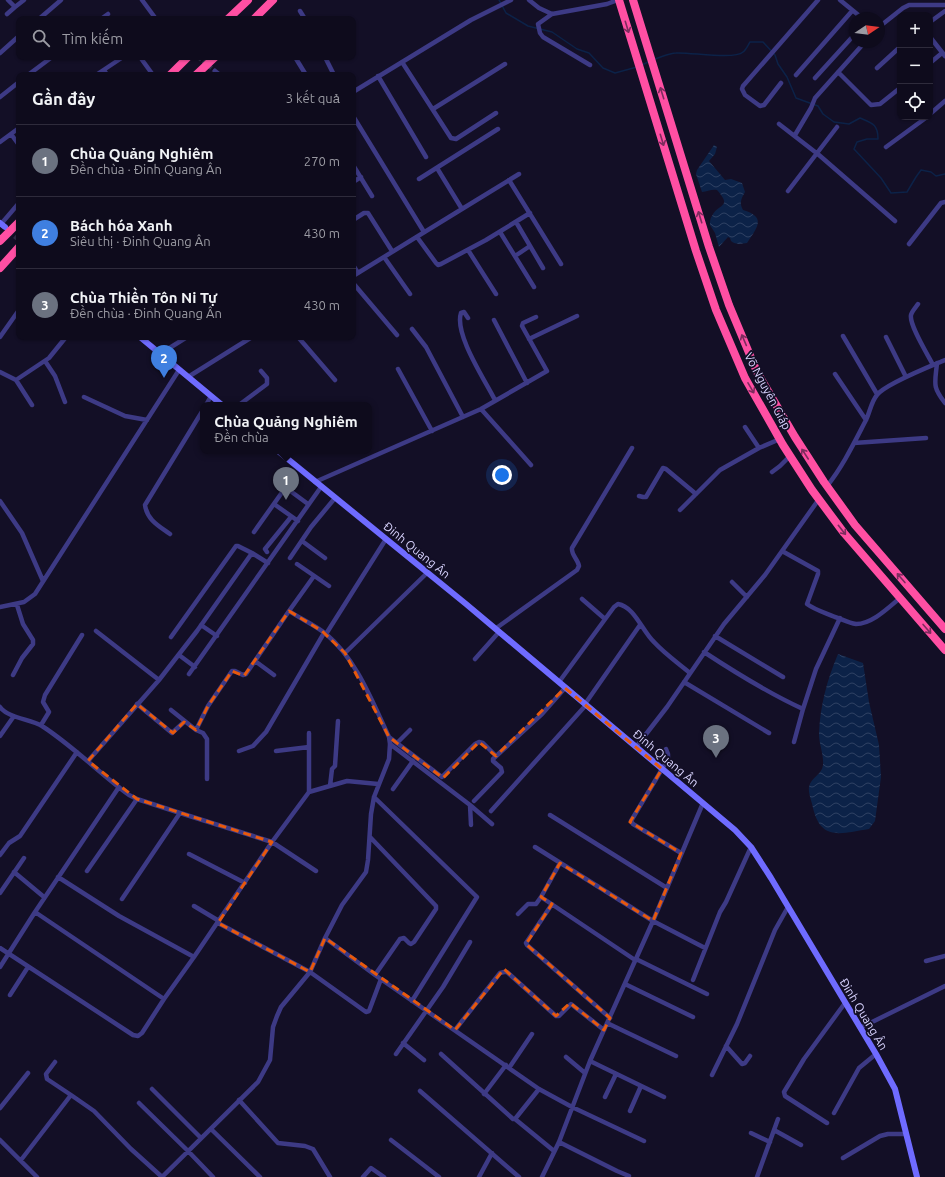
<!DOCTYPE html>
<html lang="vi">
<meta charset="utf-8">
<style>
:root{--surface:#0e0b1c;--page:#171425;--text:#f1f3f6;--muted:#9b9ba3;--line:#2e2b3b;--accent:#db2777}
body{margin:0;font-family:Ubuntu,sans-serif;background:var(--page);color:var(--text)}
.controls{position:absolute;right:12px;top:12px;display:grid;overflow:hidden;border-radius:8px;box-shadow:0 1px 3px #0004}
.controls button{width:36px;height:36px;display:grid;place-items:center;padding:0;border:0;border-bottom:1px solid var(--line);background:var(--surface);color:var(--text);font:20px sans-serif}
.compass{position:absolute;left:849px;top:12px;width:36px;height:36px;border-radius:50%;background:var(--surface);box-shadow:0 1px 3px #0004;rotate:77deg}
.you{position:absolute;left:502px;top:475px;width:14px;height:14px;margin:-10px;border:3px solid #fff;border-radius:50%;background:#1a73e8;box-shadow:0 0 0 6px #1a73e833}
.badge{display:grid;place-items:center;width:26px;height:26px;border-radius:50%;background:var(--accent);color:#fff;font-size:13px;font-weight:700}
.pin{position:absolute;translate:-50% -33px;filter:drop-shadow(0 1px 2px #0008)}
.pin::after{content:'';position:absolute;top:21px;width:14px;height:12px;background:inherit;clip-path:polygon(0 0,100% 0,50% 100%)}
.popup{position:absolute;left:200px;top:402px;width:172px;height:52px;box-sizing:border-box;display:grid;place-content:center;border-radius:8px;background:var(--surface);filter:drop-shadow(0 1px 3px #0005);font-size:13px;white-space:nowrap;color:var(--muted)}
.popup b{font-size:15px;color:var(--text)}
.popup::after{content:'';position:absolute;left:50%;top:100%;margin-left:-8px;border:8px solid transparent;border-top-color:var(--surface)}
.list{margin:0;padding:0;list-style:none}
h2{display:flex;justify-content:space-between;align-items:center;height:52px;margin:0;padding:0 16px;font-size:17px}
h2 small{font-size:13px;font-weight:400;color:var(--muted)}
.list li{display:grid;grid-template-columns:26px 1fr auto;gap:12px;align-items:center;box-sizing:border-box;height:72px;padding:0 16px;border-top:1px solid var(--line)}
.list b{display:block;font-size:15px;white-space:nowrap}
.list p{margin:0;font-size:13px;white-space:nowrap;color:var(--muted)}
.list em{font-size:13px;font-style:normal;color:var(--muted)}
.icon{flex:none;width:22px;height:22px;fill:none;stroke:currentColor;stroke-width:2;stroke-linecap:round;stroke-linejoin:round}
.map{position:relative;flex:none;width:945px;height:1177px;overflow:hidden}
.search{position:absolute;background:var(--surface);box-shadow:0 1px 3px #0004;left:16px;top:16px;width:340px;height:44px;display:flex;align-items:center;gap:10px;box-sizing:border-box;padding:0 14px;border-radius:8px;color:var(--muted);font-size:15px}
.panel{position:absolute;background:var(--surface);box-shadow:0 1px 3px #0004;left:16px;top:72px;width:340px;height:268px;border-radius:8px}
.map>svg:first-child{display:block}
</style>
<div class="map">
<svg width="945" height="1177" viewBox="0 0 945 1177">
<defs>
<pattern id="water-waves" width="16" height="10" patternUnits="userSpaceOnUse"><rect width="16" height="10" fill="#0c2248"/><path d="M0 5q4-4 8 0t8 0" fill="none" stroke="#2f4163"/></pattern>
</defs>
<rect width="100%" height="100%" fill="#130f26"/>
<!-- water -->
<path fill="url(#water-waves)" d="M714,145L717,147L715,154L709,161L725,180L731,179L742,183L745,192C741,199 739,203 743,210C767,217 757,228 747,243C741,244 736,245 731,241L730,238L728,237L719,247L715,233L710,225C710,223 710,218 712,216C718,203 733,208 717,190C711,189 707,192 702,192L696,174L697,170Z
M838,654L863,663L869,702L879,745L881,777L875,821L869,829C842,833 821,842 813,808C812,802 808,793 809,787C811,777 822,775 823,765C824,755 819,744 819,734C820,706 827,680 838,654Z"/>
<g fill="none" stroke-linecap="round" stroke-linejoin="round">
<!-- stream -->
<path stroke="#0c2248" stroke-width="1.5" d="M499,0L506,13L528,26L552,32L577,49L589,53L603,68L615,73L637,67
M655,59C662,57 669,53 676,53C690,52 734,60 743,52C746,50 748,45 750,42H763L775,55L778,64L787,77L796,98L818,106L823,114L834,122L849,124L860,118C872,123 878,124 878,139H867L857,142L854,149L881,178L891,193L907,192L916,177L921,170L931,172L936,176L945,174
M642,65L650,61"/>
<!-- street-tunnel -->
<path stroke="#312d47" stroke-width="4.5" stroke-dasharray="4.5 2" stroke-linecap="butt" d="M198,57L215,71"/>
<!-- secondary-tunnel -->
<path stroke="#312d47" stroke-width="6" stroke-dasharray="6 3" stroke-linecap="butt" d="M8,230L19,239"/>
<!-- street -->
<path stroke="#3d3a85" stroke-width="4.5" d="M8,0L15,7L24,0
M142,0L156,19
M529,0L539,8L552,14L607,4L618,0
M840,0L862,18
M300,11L305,19
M7,14L15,7
M552,14L538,24L540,33L543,37L590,65
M39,19L61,0
M101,19L108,14
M930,22L945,11
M879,27L903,8L909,5H945
M930,37L945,56
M0,53L19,36
M140,57L153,75
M295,57L306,75
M325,57L334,75
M402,62L451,138L456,139L496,113
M930,63L942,53
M877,68L900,47
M104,70L107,75
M215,71L220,75
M838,72L871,105L880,104L900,88
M28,75L52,57
M96,75L123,57
M796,75L852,11
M378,76L426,157
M815,78L855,34
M781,83L764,105L760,106L745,95L742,89L743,86L818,0
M353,92L471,20L511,0
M0,97L19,82
M433,109L505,64
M930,114L945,101
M353,116L424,232
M779,124L819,155L895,221
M11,134L19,145
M795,135L811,108L815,98L865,42
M0,142L19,128
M886,147L927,117
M353,165L372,196
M419,179L498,129
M509,180L561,264
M353,182L361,177
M788,191L837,127
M462,209L519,174
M353,220L364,213H368L392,251
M516,222L543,268
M1,224L19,203
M500,232L534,287
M417,237L436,263L438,265L441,264L486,240L530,213
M909,244L941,203L945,202
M468,250L496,294
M515,256L530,246
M384,257L410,294
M353,265L358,273
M353,276L462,209L437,168
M353,283L397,335
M918,304C916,307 912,311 911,315C909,325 928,355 933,365
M468,318L464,312L461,313C454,334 485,380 495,400
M494,320L527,383
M412,329L426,347L463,417
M843,336L877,394
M0,337L19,310
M298,337L335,380
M886,337L906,377
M529,339L577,316
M160,354L187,337
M45,361L55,376L65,402
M937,363C935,384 932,386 945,403
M398,369L432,431
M0,372L16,380L32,405
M835,374L866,420
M188,377L252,337
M16,380L49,358L66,337
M84,397L125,416L147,420
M206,405L211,396
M239,405L267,384V378L261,371
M481,409L531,465
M745,427L759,448
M854,443L926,438
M772,472L780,466L790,456
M315,482L481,409L547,371L522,326L523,323L536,317
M827,486C843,466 854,443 866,420C870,412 871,402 877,395C885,384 931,366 945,360
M639,496L643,497H646L663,468L666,469L696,494
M0,501L22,533L43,581
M274,504L298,521
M680,510L720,470L759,448L780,439
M254,532L283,491L289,490L308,504
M170,534C159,526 147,520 145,505L203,410
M302,541L325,558
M782,551L818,571V574L807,604C815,610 826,613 835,617C842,619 848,623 856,624C872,624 888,608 900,598
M267,552L265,549L291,517
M290,558L311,527L335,498
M297,564L329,586
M732,582L747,597
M582,599L605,619
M0,607L24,602L35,594L179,370
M289,611L314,576
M201,625L217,636
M495,629L577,570L579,566C578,559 571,555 572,548L632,448
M96,631L159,680
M326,634L386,539
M715,636L783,677
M171,637L236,546H238L252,553L268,563
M704,652C736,673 768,693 803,709
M345,653L427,573
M179,655L195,667
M475,659L499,632
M255,661L274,675
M189,674L321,487
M13,675L22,658L33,644V640L23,624L17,605
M559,682L614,607L618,604C635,607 642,631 654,642C665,654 678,663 690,673
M684,682L769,733
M137,704L172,733L184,722
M585,704L640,625
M0,707C8,718 30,719 42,726C73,746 99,773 129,795L137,799L180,813
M41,725L49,712L43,702L45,695L82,635
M196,730L203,733L207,739V779
M0,736L14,716
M389,737L442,777L475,744L479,742L483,743L496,756
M794,742L803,709L816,669L840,618
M397,743L410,730
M390,744L470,805L471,825
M636,747L667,707L724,624L765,575L819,499
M666,749L668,754V759L631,821L633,824L681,853
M239,751L253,746L266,732L324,633
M276,751L309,747
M88,761L159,680L197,631L252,553
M330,786L332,769L335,766L338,721
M119,787L35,912L164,999
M393,789L413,761
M309,792V733
M374,797L477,897L412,1001
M474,801L502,772L501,768L493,761V759L542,714L565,688
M470,805L492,824
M491,811L586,705
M550,815L667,888
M370,837L436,906V909L414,942L411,944L409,943L404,938L400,939L375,975
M535,847L653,921L705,948
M189,854L245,883
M0,855L9,843L20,836L77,752
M87,871L137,799
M14,872L44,897
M58,877L119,916L194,957L272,842L309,792L347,781L378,784
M0,893L24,858
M541,897L635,960
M122,899L180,813L272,842L316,871
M552,904L526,943L527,945L610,1018
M194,906L219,921
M518,914L528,904H536L541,897L560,863
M218,923L310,972L366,1012L369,1011L381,979
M325,938L375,975L539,1089L572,1107L644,1141
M0,948L133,1035L138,1036L142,1033L164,999L194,957
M636,959L707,994
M926,961L945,956
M0,967L35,912
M693,980L720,912L726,902L751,847
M625,984L693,1017
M10,995L28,967
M607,1023L676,1056
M860,1028L945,986
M455,1030L500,973L504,972H507L556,1016H559L571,1004L604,1030
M403,1043L424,1060
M726,1046L742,1064L745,1063L750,1056
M396,1054L443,987L470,942
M441,1054L513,1119H515L554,1151
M566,1057L585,1073
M590,1061L664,1097
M55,1062L46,1074L47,1079L71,1095
M509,1068L532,1034
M712,1075L737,1024L775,930L788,907
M152,1089L201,1138
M420,1091L519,1177
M484,1094L506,1065
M605,1097L616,1074
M239,1100L278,1143L305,1146L313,1149L330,1177
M139,1103L188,1151L213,1177
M0,1108L28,1073
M630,1111L641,1086
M834,1113L859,1068L876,1054
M515,1119L539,1089
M827,1123L785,1096L784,1092L804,1059L845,1003
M211,1129L260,1177
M774,1130L801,1145
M751,1133L770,1142
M0,1140L37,1177
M391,1140L439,1177
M559,1142L617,1171L629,1176
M843,1158L880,1136L888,1134H906
M21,1160L71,1095L94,1111L131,1149L162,1177
M162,1177L258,1082L270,1060L273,1027L277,1016L281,1007L310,972L325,938L342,905L366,872L368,860L371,814L374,797L389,759L390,744L389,737C372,701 357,660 326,634C315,625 301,619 289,611L246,674L243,675L235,671H232L208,706L196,730L171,710
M363,1177L371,1168L384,1177
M479,1177L492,1153
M542,1177L559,1142L590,1061L653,921L703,803
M757,1177L778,1119"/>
<!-- secondary -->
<path stroke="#6f6bff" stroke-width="6" d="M0,223L5,227
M140,337L222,405
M278,451L466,604L735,830L751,847L771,878L876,1054L895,1089L917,1177"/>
<!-- highway -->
<path stroke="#ff4fa3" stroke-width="8" d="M619,0L696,251L716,310L745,378L783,445L812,490L844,533L945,650
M633,0L709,247L729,305L757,372L795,437L824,482L855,525L945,629
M228,19L248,0
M254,19L273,0
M170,75L188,57
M196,75L215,57
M0,241L19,222
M0,268L19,247"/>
</g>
<!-- one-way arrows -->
<defs><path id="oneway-shaft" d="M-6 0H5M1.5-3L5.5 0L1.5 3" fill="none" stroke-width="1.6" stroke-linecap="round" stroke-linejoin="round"/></defs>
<g stroke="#7d2c5e">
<use href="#oneway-shaft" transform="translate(627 27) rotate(73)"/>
<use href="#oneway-shaft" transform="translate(662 93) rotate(-107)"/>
<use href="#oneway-shaft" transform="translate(662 140) rotate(73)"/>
<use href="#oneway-shaft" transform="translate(700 217) rotate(-107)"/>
<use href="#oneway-shaft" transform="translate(744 340) rotate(-113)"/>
<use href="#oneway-shaft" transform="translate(751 388) rotate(60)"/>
<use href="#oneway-shaft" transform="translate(805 454) rotate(-123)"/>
<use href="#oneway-shaft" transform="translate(842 530) rotate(52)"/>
<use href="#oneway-shaft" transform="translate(901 578) rotate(-131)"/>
<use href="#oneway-shaft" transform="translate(927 629) rotate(49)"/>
</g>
<!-- marked area -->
<path fill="none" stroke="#e8590c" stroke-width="3" stroke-dasharray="8 5" stroke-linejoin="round" d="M289,611L322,631L345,653L389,737L443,778L479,742L496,756L565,688L662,769L630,822L681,853L653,921L560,863L541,897L552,904L526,944L610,1018L604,1030L570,1003L556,1016L504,969L455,1030L325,938L310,972L218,923L272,842L137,799L88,761L137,704L173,733L184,722L196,730L208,706L232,671L244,676Z"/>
<g text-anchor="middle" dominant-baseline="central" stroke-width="3.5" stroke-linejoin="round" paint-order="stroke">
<!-- street labels -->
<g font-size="12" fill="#d9d4ff" stroke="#130f26">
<text transform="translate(768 391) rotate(62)">Võ Nguyên Giáp</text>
<text transform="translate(417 550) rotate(39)">Đinh Quang Ân</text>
<text transform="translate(666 758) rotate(40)">Đinh Quang Ân</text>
<text transform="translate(864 1014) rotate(59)">Đinh Quang Ân</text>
</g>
</g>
</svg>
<div class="controls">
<button>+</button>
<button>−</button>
<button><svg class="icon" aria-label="locate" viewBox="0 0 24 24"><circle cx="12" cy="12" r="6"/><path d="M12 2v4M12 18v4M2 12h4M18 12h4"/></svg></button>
</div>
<svg class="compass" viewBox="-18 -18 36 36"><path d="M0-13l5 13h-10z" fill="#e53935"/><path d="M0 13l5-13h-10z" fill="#9b9ba3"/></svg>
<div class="you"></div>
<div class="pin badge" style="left:286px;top:500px;background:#6b7280">1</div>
<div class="popup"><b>Chùa Quảng Nghiêm</b>Đền chùa</div>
<div class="pin badge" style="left:164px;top:378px;background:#3f7fe0">2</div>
<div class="pin badge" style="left:716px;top:758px;background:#6b7280">3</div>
<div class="search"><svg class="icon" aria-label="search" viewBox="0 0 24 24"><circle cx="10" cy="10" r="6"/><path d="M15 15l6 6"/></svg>Tìm kiếm</div>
<section class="panel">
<h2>Gần đây<small>3 kết quả</small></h2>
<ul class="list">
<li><span class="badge" style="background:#6b7280">1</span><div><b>Chùa Quảng Nghiêm</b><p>Đền chùa · Đinh Quang Ân</p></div><em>270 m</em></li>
<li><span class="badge" style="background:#3f7fe0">2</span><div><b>Bách hóa Xanh</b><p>Siêu thị · Đinh Quang Ân</p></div><em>430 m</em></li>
<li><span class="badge" style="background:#6b7280">3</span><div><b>Chùa Thiền Tôn Ni Tự</b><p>Đền chùa · Đinh Quang Ân</p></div><em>430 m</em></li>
</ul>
</section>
</div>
